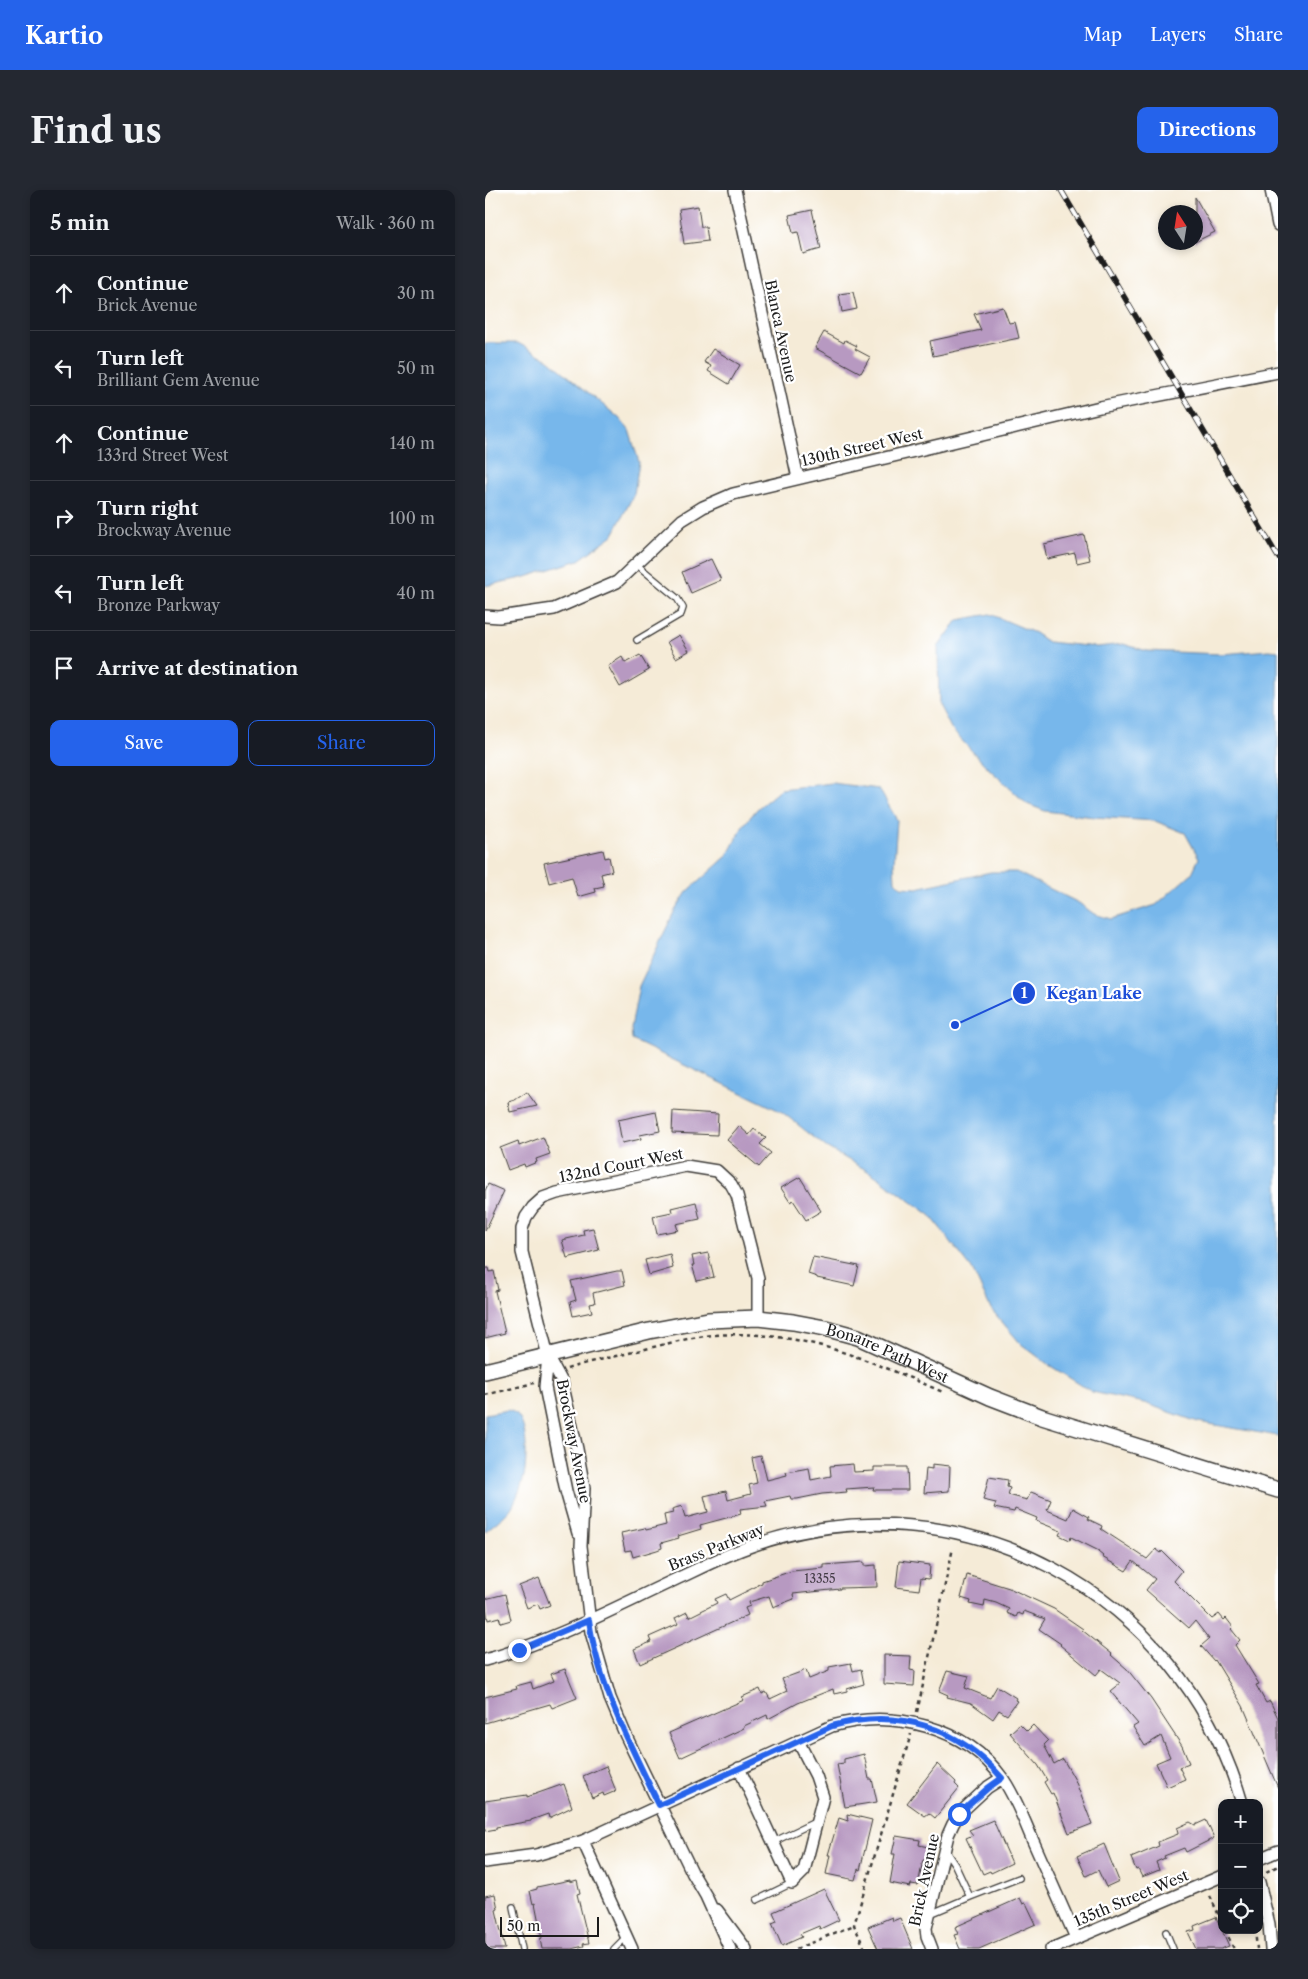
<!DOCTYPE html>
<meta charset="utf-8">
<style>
:root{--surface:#171b24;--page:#242831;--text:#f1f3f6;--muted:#9ea1a6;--line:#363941;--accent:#2563eb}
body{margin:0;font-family:"Libre Caslon Text",serif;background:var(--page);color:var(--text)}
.controls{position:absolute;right:15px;bottom:15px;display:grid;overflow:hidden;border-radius:10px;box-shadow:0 2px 8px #0003}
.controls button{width:45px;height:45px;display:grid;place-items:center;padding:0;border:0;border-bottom:1px solid var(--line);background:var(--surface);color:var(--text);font:25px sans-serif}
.compass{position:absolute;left:673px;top:15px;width:45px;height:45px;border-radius:50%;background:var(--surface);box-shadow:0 2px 8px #0003;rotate:348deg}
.scale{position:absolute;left:15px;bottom:12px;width:99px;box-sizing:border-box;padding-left:5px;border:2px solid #1c1c1c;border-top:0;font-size:14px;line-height:18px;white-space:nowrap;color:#1c1c1c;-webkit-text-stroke:4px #fff;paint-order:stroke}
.stop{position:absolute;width:15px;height:15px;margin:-11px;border:4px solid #2563eb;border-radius:50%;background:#fff}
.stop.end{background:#2563eb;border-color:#fff;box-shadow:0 1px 5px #0008}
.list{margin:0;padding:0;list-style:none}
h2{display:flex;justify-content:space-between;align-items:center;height:65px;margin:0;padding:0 20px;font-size:21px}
h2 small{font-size:16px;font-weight:400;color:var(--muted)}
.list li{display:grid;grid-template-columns:32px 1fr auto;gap:15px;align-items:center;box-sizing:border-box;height:75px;padding:0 20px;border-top:1px solid var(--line)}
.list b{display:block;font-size:19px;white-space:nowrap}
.list p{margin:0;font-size:16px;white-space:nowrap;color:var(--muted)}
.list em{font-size:16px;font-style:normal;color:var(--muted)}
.actions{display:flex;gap:10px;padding:15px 20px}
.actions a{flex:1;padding:11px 0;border:1px solid var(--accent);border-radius:10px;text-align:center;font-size:18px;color:var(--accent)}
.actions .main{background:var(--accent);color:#fff}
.icon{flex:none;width:28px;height:28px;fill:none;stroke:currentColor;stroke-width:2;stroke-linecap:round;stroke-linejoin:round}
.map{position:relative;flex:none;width:793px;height:1759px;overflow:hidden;border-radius:10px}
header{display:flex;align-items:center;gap:30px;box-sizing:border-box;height:70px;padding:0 25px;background:var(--accent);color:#fff}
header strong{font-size:24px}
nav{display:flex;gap:28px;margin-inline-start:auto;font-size:18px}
.intro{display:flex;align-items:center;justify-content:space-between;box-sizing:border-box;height:120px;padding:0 30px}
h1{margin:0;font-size:35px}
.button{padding:12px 22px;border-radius:10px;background:var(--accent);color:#fff;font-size:18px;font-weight:700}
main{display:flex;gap:30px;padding:0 30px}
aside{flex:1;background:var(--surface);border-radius:10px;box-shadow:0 2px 8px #0003}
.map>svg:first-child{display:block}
</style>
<header>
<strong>Kartio</strong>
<nav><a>Map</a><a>Layers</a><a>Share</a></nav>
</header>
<div class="intro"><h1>Find us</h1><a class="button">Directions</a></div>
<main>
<aside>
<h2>5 min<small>Walk · 360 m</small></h2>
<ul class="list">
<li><svg class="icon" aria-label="ahead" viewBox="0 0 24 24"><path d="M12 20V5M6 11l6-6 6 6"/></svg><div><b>Continue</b><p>Brick Avenue</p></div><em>30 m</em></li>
<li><svg class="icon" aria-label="left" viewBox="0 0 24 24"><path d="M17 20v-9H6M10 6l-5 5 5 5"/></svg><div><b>Turn left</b><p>Brilliant Gem Avenue</p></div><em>50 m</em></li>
<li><svg class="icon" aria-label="ahead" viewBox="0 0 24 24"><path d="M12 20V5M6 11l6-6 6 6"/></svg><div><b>Continue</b><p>133rd Street West</p></div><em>140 m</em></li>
<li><svg class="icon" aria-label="right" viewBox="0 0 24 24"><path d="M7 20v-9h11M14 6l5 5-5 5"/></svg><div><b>Turn right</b><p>Brockway Avenue</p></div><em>100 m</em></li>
<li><svg class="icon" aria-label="left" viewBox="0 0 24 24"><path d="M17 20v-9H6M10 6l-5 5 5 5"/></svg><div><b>Turn left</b><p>Bronze Parkway</p></div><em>40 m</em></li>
<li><svg class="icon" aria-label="arrive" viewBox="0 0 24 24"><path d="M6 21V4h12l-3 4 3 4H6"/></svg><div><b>Arrive at destination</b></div></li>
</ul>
<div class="actions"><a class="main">Save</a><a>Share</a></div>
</aside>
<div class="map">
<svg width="793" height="1759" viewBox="0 0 793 1759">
<rect width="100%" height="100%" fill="#fff"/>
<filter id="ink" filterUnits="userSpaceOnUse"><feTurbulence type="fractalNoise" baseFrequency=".02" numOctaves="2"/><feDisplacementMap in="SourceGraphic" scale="10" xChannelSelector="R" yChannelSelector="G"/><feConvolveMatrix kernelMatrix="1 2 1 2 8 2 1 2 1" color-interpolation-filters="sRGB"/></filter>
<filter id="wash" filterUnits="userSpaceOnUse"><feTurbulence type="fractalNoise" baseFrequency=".0096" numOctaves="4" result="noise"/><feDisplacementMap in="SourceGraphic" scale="20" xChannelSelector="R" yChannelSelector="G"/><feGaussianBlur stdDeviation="1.12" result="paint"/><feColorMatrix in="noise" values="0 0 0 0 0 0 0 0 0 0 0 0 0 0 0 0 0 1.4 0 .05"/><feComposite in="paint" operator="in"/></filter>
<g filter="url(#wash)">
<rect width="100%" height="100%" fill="#f5ebd7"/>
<!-- water -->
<path fill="#77b7eb" stroke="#4a6a84" d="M0,153H33L64,170L134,228L144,240L154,272L149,304L128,345L94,370L41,387L0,396Z
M505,424L550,443L563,452L612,457L638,454L662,461L737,464L784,460L793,461V1246L713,1232L659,1213L607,1202L564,1175L536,1154L506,1119L487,1079L445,1025L388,984L341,957L297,922L147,850L146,838L154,796L189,722L202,702L242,666L258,636L272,619L296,599L347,593L394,599L412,630L409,673L410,691L416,697L432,698L506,682H531L594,713L609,724L626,729L671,715L707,683L714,668L700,643L670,631L609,627L560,621L542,614L502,577L467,540L454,515L453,457L473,430Z
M23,1220C45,1224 42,1269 39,1286C37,1295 32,1307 28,1315C23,1325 8,1334 0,1342V1224Z"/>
<g id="blocks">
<!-- building -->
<path fill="#b799c1" d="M710,7L730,42L710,52Z
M213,16L216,37H221L223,51L199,54L194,19Z
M327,20L336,59L318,64L313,42L308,43L304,25Z
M368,102L372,119L357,122L354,104Z
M518,117L524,133L530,132L534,148L448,166L445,151L496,140L489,124Z
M339,142L359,153L360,150L372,156L370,159L385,167L376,183L330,158Z
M228,159L255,175L244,194L223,181L226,176L219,172Z
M599,345L605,370L592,373L590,363L562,369L559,354Z
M226,369L236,390L206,403L197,382Z
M194,445L204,461L191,468L182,452Z
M155,465L164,480L135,497L123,476L137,467L140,473Z
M118,660L120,668L124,667L127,681L116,684L119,696L110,698L111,702L93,707L87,687L64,693L59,673Z
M42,902L52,916L25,922L23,912L30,910Z
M188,921L233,924L232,945L187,943Z
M171,922L175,941L155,945L156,949L137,953L133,930Z
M254,936L264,945L269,939L281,948L275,954L286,963L274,977L242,950Z
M58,947L65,964L51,969L52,972L40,977L39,974L23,980L15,958L33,951L34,956Z
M315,987L336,1021L321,1030L308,1010L305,1012L296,998Z
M3,994L19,1001L0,1041V1001Z
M211,1012L215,1029L191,1034L193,1040L172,1044L168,1026L187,1022L186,1018Z
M108,1038L114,1060L82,1068L77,1050L99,1045L98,1040Z
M223,1063L229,1087L212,1091L207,1075H209L207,1066Z
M185,1064L188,1078L164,1085L160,1070Z
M328,1067L374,1076L369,1096L332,1088V1087L323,1084Z
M0,1078H4L5,1082L9,1081L13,1100L10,1101L20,1143L0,1148Z
M132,1081H137L140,1095L108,1103L110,1113L105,1114L107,1122L88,1126L85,1112L91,1110L86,1091Z
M276,1266L282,1290L302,1285L301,1282L324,1278L326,1290L346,1286L345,1276L368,1274L369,1282L389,1281V1277H422L423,1300H388L389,1297L361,1299L362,1302L337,1304L312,1309H306L305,1306L280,1311L282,1316L255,1319L256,1324L215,1335L216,1339L193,1346L194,1348L176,1353L177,1358L172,1360L148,1367L146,1360L140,1361L136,1343L160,1338L161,1340L181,1335L179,1325L188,1323L187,1319L197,1316L200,1328L223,1322L219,1306L241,1301L243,1310L266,1304L264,1295L272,1293L267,1268Z
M447,1274L465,1276L464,1301L439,1303L441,1278L447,1279Z
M504,1287L523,1290L522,1297L525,1298L523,1305L542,1310L546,1302L566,1310L562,1320L583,1329L588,1318L604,1327L603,1329L617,1336L616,1339L662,1369L671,1359L676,1363L677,1361L697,1381L689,1391L727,1429L734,1424L739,1430L741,1428L748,1437L746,1439L755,1450L750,1455L774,1494L771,1495L781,1513L785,1511L793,1528V1598L758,1516L730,1470L729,1471L716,1456L724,1449L710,1431L704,1438L661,1400L670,1389L648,1371L641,1381L617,1367L618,1366L613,1362L614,1361L586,1347L585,1350L574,1345L576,1341L551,1331L552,1328L530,1319L529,1322L509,1318L511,1313L498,1310Z
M414,1371L445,1375L444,1389L436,1388L434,1400L411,1397Z
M379,1372V1376L391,1375L392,1397L355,1398V1399L308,1404L309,1409L288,1417L284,1406L264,1412L265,1416L260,1418L263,1425L155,1474L149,1459L166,1452L164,1447L193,1434L190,1428L202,1422L204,1427L232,1413L230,1409L241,1404L244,1410L272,1396V1395L277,1393V1391L307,1381L339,1378V1375Z
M482,1385L524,1398L569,1419L598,1439L597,1440L627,1464L626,1465L642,1479L666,1509L697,1556L704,1573L694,1577L700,1589L682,1597L671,1573L685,1567L676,1546L660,1556L648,1537L653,1534L625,1501L635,1493L616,1479L611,1485L575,1455L576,1454L554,1439L560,1429L539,1421L538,1425L533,1423L531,1427L522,1423L524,1419L511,1413L500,1410L499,1417L485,1414L486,1411L476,1408Z
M54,1388L65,1415L55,1419L53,1414L42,1418L34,1396Z
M20,1404L26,1430L16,1433L14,1427L3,1430L0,1409Z
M399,1465L426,1466L425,1480L430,1481L429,1496L399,1494Z
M366,1473L368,1481L376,1479L379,1494L362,1499V1501L349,1504L348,1499L313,1513L283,1529L282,1525L259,1536V1538L255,1540L195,1568L184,1543L259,1510L257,1507L275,1499L277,1504L281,1502L285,1509L302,1501L297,1489L321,1480L324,1489L344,1481V1477Z
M80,1479L92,1508L67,1518L65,1514L0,1533V1507L32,1499L31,1496L46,1492L48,1499L69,1491L66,1484Z
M462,1481L484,1486L480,1498L505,1508L512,1496L531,1508L530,1510L532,1511L522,1525L514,1520L508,1529L486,1513L462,1507L463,1505L454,1501Z
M535,1534L542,1541L548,1535L563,1551L559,1555L569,1574L578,1569L590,1590L607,1634L584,1643L568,1603L566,1604L559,1592L562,1590L553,1575L525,1543Z
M379,1564L384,1589H387L392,1612L360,1617L352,1574L359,1573V1569Z
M452,1574L471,1592L470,1594L474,1598L450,1628L444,1623L440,1626L422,1613Z
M121,1576L131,1601L119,1606L118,1603L107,1608L98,1586Z
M79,1594L87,1617L64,1628L63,1624L46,1630V1631L11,1637V1639L0,1641V1611L42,1605V1607Z
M362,1624L387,1630L375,1680L373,1679L370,1690L341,1684L345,1665H343L354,1628L363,1631Z
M508,1630L527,1673L506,1683L505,1681L498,1684L481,1648L488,1645L484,1640Z
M721,1630L729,1648L701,1662L699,1658L679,1666L680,1668L671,1672L674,1680L657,1687L653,1679L651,1680L646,1668L674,1656L673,1652L693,1644L692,1638L705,1632L710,1635Z
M411,1646L435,1650L434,1655L443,1657L441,1670H438L433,1695L426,1694L425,1697L405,1693L410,1664H407Z
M619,1654L634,1691L621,1697L613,1680L601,1686L592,1666Z
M85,1690V1692L92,1690L95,1703L92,1704L104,1753L98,1754L99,1756L86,1759H57L55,1749L57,1748L50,1713L48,1714L45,1701L52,1699V1697Z
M339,1699L354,1730L335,1739L334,1736L315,1744L317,1747L297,1756L287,1733L292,1731L288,1722Z
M10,1704L13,1719L11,1720L20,1759H0V1706Z
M535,1708L538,1714L541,1713L551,1734L494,1759H475L469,1745L473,1744L470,1737Z
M407,1727L408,1731L415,1728L428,1759H393L383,1737Z
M731,1727L744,1756L736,1759H711L703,1742L710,1740L709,1736Z"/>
</g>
</g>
<g filter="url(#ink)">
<use href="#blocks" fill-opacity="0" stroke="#3d3b38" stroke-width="1"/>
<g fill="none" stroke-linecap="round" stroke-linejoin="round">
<!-- lane casing -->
<g stroke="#3d3b38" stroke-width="8">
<path id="lane" d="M151,374L192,408L198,418L196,424L152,450
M288,1652L330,1632
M485,1707L534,1688
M272,1710L307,1693
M28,1717L37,1759
M445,1724L485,1707L470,1675L460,1660
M681,1742L688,1759
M129,1759L141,1747"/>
</g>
<!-- street casing -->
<g stroke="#3d3b38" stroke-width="14">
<path id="street" d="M250,0L313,288
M786,0L793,35
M0,426L14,427L69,419L132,392L197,330L218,317L248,304L615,217L793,182
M63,1166L60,1197L81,1301L93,1343
M0,1470C69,1451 133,1416 198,1386C221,1375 245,1363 269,1355C477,1284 697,1403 757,1613
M254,1578L307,1693L319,1681L338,1607L331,1586L313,1551
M98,1651L147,1759
M774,1669L793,1661
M0,1672L51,1665L98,1651L347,1536C408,1519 480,1536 518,1589C531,1608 539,1630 548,1651C562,1683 577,1716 591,1748
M774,1692L784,1734L786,1759
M232,1720L261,1759
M245,1759L221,1706L208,1684L141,1546L125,1508L106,1442L96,1356L99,1298L92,1259L77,1192L63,1166L37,1062V1039L41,1027L48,1017L58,1008L72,1003L201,976L232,981L246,994L252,1005L273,1088V1128
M447,1759L442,1746L441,1738L463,1645L468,1634L474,1624L503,1597L517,1588
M566,1759L737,1686"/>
</g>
<!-- secondary casing -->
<g stroke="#3d3b38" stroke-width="18">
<g id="secondary">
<path id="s1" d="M0,1181L164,1141L223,1130L273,1128L308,1132L340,1138L373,1147L505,1207L557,1227L793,1300"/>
</g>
</g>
<!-- path -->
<path stroke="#3d3b38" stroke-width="2.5" stroke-dasharray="4 4" stroke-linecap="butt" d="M82,1179C104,1171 129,1167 152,1161C178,1155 204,1147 230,1145C316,1139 384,1170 460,1203
M0,1205L49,1193
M432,1522L468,1358
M781,1682L793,1676
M725,1706L737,1732
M740,1740L749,1759
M770,1740L772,1759
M311,1759L369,1735
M380,1759L369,1735L426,1544"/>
<!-- lane -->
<use href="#lane" stroke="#fff" stroke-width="5.5"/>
<!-- street -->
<use href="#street" stroke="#fff" stroke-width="11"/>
<!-- secondary -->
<use href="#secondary" stroke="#fff" stroke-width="15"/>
<!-- rail casing -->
<g stroke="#1c1c1c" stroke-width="5.5">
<path id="rail" d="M576,0L793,367"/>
</g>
<!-- rail -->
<use href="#rail" stroke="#fff" stroke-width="4" stroke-dasharray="11" stroke-linecap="butt"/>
</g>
</g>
<g fill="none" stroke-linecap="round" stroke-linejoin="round" filter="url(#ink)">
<!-- route -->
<path stroke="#2563eb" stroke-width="6" d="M34,1460L104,1430C113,1495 146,1556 174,1615L347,1536C413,1517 473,1537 517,1588L503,1598L474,1624"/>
</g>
<g text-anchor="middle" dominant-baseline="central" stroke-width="4.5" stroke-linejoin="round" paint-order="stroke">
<!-- number labels -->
<g font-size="12" fill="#433b45">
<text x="335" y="1388">13355</text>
</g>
<!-- street labels -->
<g font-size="15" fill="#1c1c1c" stroke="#fff">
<text transform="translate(296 141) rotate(78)">Blanca Avenue</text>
<text transform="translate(377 257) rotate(-13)">130th Street West</text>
<text transform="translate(136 975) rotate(-11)">132nd Court West</text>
<text stroke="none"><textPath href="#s1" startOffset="414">Bonaire Path West</textPath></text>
<text transform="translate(89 1251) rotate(79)">Brockway Avenue</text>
<text transform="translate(231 1357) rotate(-22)">Brass Parkway</text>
<text transform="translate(439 1690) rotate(-78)">Brick Avenue</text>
<text transform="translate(646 1708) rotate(-23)">135th Street West</text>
</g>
</g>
<!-- callouts -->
<path fill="none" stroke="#1d4ed8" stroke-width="2" d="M470 835L539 803"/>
<g fill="#1d4ed8" stroke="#fff" stroke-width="2">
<circle cx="470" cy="835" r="5"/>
<circle cx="539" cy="803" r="12"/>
</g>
<g font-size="15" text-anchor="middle" font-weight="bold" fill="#fff">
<text x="539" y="808">1</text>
</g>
<g font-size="16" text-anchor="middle" font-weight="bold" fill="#1d4ed8" stroke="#fff" stroke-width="4.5" stroke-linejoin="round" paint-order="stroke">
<text x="609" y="809">Kegan Lake</text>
</g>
</svg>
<div class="controls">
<button>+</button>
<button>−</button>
<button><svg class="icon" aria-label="locate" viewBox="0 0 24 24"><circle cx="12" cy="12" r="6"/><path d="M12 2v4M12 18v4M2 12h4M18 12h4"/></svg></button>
</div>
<svg class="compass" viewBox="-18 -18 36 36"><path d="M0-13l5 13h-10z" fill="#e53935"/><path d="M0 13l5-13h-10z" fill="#9ea1a6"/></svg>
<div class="scale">50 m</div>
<div class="stop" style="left:474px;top:1624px"></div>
<div class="stop end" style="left:34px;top:1460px"></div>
</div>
</main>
